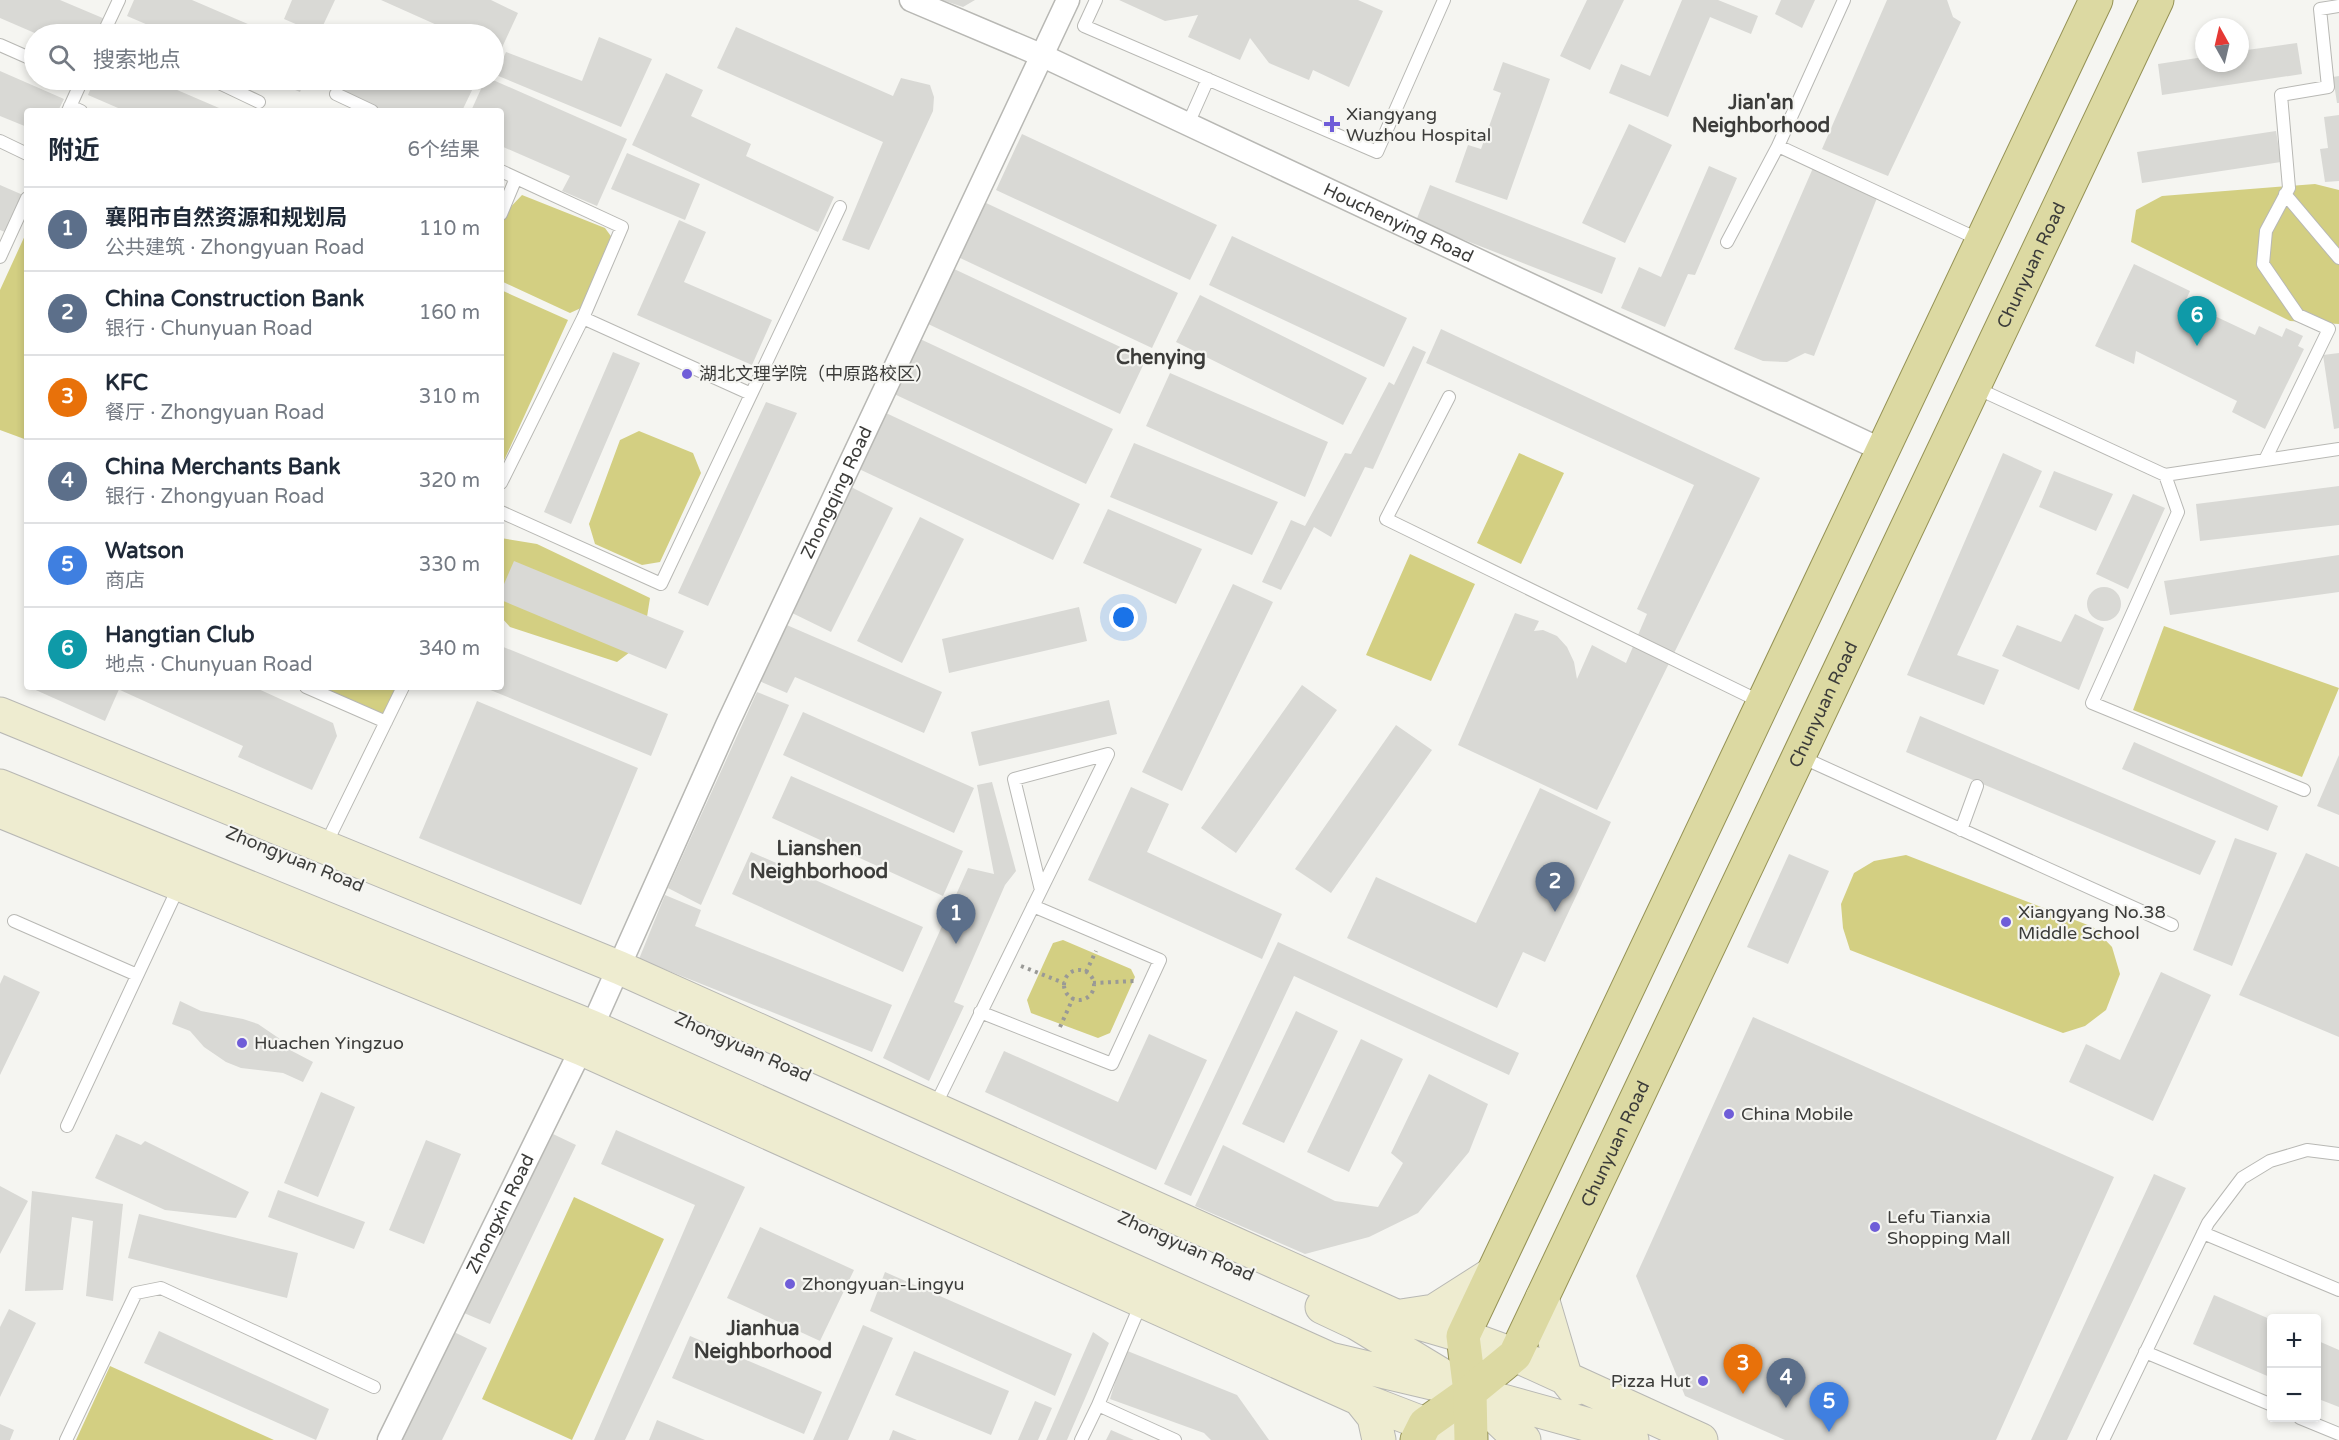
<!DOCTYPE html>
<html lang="zh">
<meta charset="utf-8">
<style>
:root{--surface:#fff;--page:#f6f6f7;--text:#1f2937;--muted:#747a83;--line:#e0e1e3;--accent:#0f766e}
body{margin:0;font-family:"Varela Round","Noto Sans SC",sans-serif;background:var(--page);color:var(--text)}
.controls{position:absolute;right:18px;bottom:18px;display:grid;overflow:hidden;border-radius:6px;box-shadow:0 3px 9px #0003}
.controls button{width:54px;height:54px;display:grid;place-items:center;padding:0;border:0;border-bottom:2px solid var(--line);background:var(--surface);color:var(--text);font:30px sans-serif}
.compass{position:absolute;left:2195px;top:18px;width:54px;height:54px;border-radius:50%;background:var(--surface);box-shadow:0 3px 9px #0003;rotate:352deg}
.you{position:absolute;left:1124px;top:618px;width:21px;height:21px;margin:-15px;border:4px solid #fff;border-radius:50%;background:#1a73e8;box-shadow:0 0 0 9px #1a73e833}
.badge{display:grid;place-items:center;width:39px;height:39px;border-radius:50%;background:var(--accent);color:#fff;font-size:20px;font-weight:700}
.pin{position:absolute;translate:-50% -50px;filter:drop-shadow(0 2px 3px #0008)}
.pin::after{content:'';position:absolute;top:32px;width:21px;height:18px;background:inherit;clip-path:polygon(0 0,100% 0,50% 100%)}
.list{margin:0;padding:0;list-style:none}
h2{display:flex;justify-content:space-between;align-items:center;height:78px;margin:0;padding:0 24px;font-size:26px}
h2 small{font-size:20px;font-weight:400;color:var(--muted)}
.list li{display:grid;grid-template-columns:39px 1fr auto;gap:18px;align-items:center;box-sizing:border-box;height:84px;padding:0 24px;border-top:2px solid var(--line)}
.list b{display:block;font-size:22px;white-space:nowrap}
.list p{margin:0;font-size:20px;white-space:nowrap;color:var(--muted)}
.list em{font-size:20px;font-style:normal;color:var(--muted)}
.icon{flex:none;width:33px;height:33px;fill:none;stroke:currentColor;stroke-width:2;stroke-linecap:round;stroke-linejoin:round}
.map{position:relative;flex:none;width:2339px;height:1440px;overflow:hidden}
.search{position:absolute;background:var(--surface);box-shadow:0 3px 9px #0003;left:24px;top:24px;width:480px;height:66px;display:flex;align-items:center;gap:15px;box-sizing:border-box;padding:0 21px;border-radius:33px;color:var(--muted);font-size:22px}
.panel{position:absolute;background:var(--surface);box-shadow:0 3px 9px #0003;left:24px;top:108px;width:480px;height:582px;border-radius:6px}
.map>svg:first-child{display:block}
</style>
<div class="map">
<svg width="2339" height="1440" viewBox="0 0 2339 1440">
<rect width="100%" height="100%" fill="#f5f5f1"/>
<!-- green -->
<path fill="#d3cf82" d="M2315,184L2339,190V324L2290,321L2131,242L2136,210L2162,196Z
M522,195L605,228L613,239L581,308L570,313L501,281V225L505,213Z
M27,231V440L0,430V290Z
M501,290L568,320L501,467Z
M639,431L693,453L701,473L660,562L642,565L595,544L589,524L620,440Z
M1519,453L1564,473L1521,564L1477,543Z
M501,538L537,544L650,598L643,642L617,662L510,627L501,617Z
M1410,554L1475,584L1431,681L1366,655Z
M2164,626L2339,688L2302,777L2133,710Z
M322,687H396L383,714Z
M1906,855L2093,927L2112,947L2120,974L2106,1010L2085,1026L2063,1033L1850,950L1843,928L1841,904L1854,873L1874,861Z
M1063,940L1131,969L1135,977L1110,1033L1098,1038L1031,1013L1027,1000L1053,943Z
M574,1197L664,1239L572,1440L482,1399Z
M110,1366L274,1440H76Z"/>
<!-- building -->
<path fill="#d9d9d5" d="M0,0H60L105,19L98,34H37L0,18Z
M134,0H192L271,34H169L127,16Z
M292,0H335L319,34L284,19Z
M381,0H491L518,13L499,54L494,51V34H457Z
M942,0H975L963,7Z
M1119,0H1358L1383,11L1349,87L1313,70L1309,80L1269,63L1250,38L1240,60L1188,37L1198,15L1165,21Z
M1587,0H1624L1590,70L1560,56Z
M1682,0H1718L1758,16L1751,34L1710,17L1668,117L1609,93L1621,64L1650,76Z
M1781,0H1815L1802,28L1775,14Z
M1887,0H1947L1953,17L1961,22L1888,176L1822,149Z
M343,26L362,34H339Z
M736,27L893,96L901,78L930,85L934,97L933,111L869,250L842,240L883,142L717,68Z
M599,37L652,59L621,127L496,75L506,52L582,81Z
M2297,43L2302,74L2162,95L2158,64L2204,57V63H2240V51Z
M1503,62L1550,79L1507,200L1455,182L1468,145L1481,149L1501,93L1493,90Z
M0,71L64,99L58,111H27V127L0,116Z
M666,73L703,90L691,116L751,144L746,156L834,197L818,232L632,145Z
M2339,76V103H2337L2333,77Z
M94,80H154L226,111H125L88,95Z
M272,80H305L300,92Z
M319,80H460L474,86L462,111H382L318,82Z
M485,80H493L627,139L597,206L562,191L570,176L501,146V111H471Z
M2339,115V181L2325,182L2320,149L2328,148L2324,117Z
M1629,124L1672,145L1625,243L1582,223Z
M2276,131L2281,162L2142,183L2137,152Z
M1022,134L1217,225L1190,280L996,190Z
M627,153L700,184L685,220L611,189Z
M1709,166L1737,178L1695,275L1688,274L1665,327L1621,308L1639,267L1661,277Z
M1813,168L1877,198L1814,356L1805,353L1787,362L1763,361L1734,349Z
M0,185L23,195L7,233L0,230Z
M1430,185L1616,258L1602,294L1416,221Z
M984,202L1178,293L1152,348L958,257Z
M679,220L706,232L684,282L772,320L752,365L637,315Z
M1232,236L1407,318L1384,367L1209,285Z
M2134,264L2190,291L2185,302L2255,335L2259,326L2282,337L2286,328L2303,336L2298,346L2304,349L2265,429L2232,412L2237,401L2136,351L2134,364L2095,346Z
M952,268L1146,359L1120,414L926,323Z
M1200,295L1367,378L1343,425L1176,342Z
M1441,329L1760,478L1597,810L1458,745L1515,613L1539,621L1534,631L1543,630L1557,636L1567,647L1574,662L1577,679L1592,645L1626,663L1647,614L1637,609L1694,485L1426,363Z
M918,338L1113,429L1086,484L892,393Z
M1413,346L1426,352L1373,469L1365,467L1331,537L1314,527L1281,590L1262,582L1291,520L1305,526L1345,453L1351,454L1389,382L1394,385Z
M613,352L640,363L571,524L544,512Z
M2339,353V428L2334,429L2323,355Z
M1170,373L1328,442L1305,497L1146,426Z
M766,402L797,413L708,606L678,593Z
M886,413L1080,504L1053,560L859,469Z
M1134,443L1278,502L1252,555L1110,497Z
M2003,453L2042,471L1957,655L1999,670L1984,705L1907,675Z
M2054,471L2113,494L2096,531L2039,507Z
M849,486L893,508L831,632L786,610Z
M2339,486V525L2200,541L2196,504Z
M2133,494L2165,508L2128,589L2096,574Z
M1108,509L1202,549L1176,604L1083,563Z
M920,517L964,539L902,663L857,641Z
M2339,555V592L2170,615L2164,581Z
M514,561L684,631L666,669L501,600V591Z
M1233,584L1273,602L1182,791L1142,772Z
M2087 604a17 17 0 1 1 34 0a17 17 0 1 1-34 0Z
M1079,607L1087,641L949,673L942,639Z
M2075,614L2104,628L2079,690L2002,656L2017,625L2061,642Z
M782,623L942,692L924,733L795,677L787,693L757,680Z
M501,646L668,714L651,756L483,687H501Z
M1302,685L1337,710L1236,853L1201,828Z
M29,687H120L105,721Z
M122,687H254L333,723L337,736L312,790L238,757L243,746L120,690Z
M757,692L789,705L701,905L668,888Z
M1109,700L1117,734L979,766L971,732Z
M477,701L638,768L581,905L419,838Z
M803,712L974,788L954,833L783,755Z
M1920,716L2216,841L2200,875L1906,752Z
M1396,725L1432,750L1331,893L1295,869Z
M2134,742L2278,806L2268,831L2122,769Z
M2339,755V815L2317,806Z
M791,776L963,851L943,896L772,818Z
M992,782L1016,871L1005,885L954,1002L964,1006L929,1081L883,1058L968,868L994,874L977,785Z
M1131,787L1169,804L1147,852L1282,914L1262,959L1088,880Z
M1540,788L1611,822L1545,962L1523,952L1497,1008L1347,938L1376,877L1476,923Z
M2235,838L2277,853L2232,966L2193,950Z
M751,852L923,927L903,972L732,894Z
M2306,853L2339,867V1037L2239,995Z
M1789,854L1829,871L1788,964L1747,947Z
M665,895L701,910L695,926L892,1005L872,1052L639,959Z
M1278,942L1519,1053L1509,1075L1294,976L1191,1196L1164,1184Z
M2161,972L2211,995L2153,1121L2069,1082L2086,1044L2120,1060Z
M4,975L40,992L0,1075V984Z
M180,1001L201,1011L243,1019L258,1024L280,1039L292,1051L313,1062L303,1082L283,1073L241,1068L226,1062L204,1047L190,1031L172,1024Z
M1296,1011L1338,1031L1284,1143L1242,1124Z
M1753,1017L2114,1177L1996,1440H1785L1685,1396L1636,1276Z
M1149,1034L1207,1060L1156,1170L985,1092L1004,1051L1118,1102Z
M1361,1039L1403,1059L1349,1172L1307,1152Z
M1429,1074L1488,1104L1469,1152L1418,1213L1369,1237L1305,1254L1195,1206L1223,1145L1335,1201L1378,1207L1403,1163L1391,1153Z
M321,1092L355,1107L318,1197L284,1183Z
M616,1130L745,1187L625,1440H594L695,1205L601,1164Z
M116,1134L141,1145L145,1141L249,1192L236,1218L165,1210L95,1178Z
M553,1134L576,1145L490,1324L464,1313Z
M426,1140L461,1154L424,1244L389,1230Z
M2154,1174L2186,1188L2067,1440H2031Z
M0,1186L28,1201L0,1254Z
M278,1190L365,1222L354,1249L268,1217Z
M32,1191L123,1204L113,1301L86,1296L93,1221L72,1217L63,1290L25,1291Z
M139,1214L298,1253L287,1298L128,1258Z
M760,1227L854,1270L820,1341L727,1298Z
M885,1272L1072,1354L1055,1396L870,1311Z
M2214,1295L2272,1320V1378L2193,1344Z
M9,1309L36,1323L0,1397V1327Z
M863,1325L893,1338L848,1440H813Z
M159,1331L329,1409L316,1440L144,1363Z
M454,1332L487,1348L442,1440H402Z
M1093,1332L1109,1343L1067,1440H1046Z
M690,1336L822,1392L804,1434L672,1378Z
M2316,1340L2339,1350V1407L2316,1398Z
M1125,1350L1237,1395L1269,1440H1211L1204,1433L1110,1399Z
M914,1351L1009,1391L991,1435L895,1395Z
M1035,1401L1052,1408L1038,1440H1018Z
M657,1420L705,1440H649Z
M0,1424L14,1430L10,1440H0Z
M893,1430L917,1440H889Z
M1111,1430L1134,1440H1106Z"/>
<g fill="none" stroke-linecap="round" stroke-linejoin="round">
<!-- lane casing -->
<g stroke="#b8b8b4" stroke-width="14">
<path id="lane" d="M1096,0L1084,26L1377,152L1444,0
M1844,0L1778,146L1980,240
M106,28L120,34
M103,34L119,0
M0,45L34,60
M213,80L259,102
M336,94L372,111
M70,106L81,111
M68,111L82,80
M1188,124L1208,79
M0,141L27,154
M501,171L622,227L583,318L501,483
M2285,194L2339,258
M501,214L516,178
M1727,242L1778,146
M0,257L27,198
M583,318L751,394
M1974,387L2165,475L2339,449
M1449,397L1386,519L1761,702
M2265,460L2329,329L2298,315L2263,264L2266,231L2289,188L2281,95L2328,87L2320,9L2339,6
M2165,475L2178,512L2092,703L2304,790
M501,512L661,584L840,207
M306,687L386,722
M1799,756L2172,925
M1961,830L1977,786
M325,846L403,687
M14,921L137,975
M980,1012L1112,1064L1160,960L1033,906
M934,1108L1108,754L1014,779L1041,890
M67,1126L179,886
M2203,1233L2339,1290
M2145,1352L2272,1405
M1098,1405L1142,1301
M2300,1418L2339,1434
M66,1440L136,1293L161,1288L374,1387
M1081,1440L1098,1405L1175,1440
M2103,1440L2208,1223L2242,1178L2270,1161L2307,1150L2339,1154"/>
</g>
<!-- street casing -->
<g stroke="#b8b8b4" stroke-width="25">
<g id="street">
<path id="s1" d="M911,0L1043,56L1882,450"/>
<path id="s2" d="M389,1440L592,1027L727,725L1068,0"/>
</g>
</g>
<!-- secondary casing -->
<g stroke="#b8b8b4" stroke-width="35">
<path id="secondary" d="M0,714L620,968L1398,1317L1463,1336L1515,1355L1701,1440
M0,786L592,1027L1330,1359L1470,1392L1516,1436L1524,1440
M0,811L582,1049L1360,1399L1425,1424L1460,1440
M1542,1298L1566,1379L1574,1389
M1322,1307L1356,1323L1470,1392L1611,1431L1632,1440
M1401,1316L1434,1311L1492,1274
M1354,1392L1374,1417L1379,1440"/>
</g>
<!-- primary casing -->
<g stroke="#959255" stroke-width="35">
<g id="primary">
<path d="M1417,1440L1425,1424L1470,1392L1463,1336L2096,0"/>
<path id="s3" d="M1471,1440L1470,1392L1515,1355L2157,0"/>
</g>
</g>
<!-- path -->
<path stroke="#999996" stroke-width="4" stroke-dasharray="3 4.5" stroke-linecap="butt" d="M1021,966L1064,983
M1064 985a15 15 0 1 1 30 0a15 15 0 1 1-30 0Z
M1086,972L1096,951
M1093,983L1135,981
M1060,1027L1073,998"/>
<!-- lane -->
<use href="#lane" stroke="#fff" stroke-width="12"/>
<!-- street -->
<use href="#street" stroke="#fff" stroke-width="22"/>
<!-- secondary -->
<use href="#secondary" stroke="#eeecd0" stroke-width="33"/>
<!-- primary -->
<use href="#primary" stroke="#dcd9a2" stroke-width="33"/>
</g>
<!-- markers -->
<g fill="#6f5dd8" stroke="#f5f5f1" stroke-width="2">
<path d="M1329 115h6v6h6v6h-6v6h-6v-6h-6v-6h6z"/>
<circle cx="687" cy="374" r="6"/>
<circle cx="2006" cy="922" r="6"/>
<circle cx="242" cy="1043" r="6"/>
<circle cx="1729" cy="1114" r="6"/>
<circle cx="1875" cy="1227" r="6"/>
<circle cx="790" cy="1284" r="6"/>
<circle cx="1703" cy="1381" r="6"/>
</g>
<g text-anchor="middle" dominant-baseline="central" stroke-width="4.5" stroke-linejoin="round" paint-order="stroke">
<!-- poi labels -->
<g font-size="18" fill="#3c3c3a" stroke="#f5f5f1" text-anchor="start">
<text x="1346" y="114">Xiangyang<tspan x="1346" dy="21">Wuzhou Hospital</tspan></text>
<text x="699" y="374">湖北文理学院（中原路校区）</text>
<text x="2018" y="912">Xiangyang No.38<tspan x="2018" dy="21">Middle School</tspan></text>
<text x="254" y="1043">Huachen Yingzuo</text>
<text x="1741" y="1114">China Mobile</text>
<text x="1887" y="1217">Lefu Tianxia<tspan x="1887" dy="21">Shopping Mall</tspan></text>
<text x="802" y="1284">Zhongyuan-Lingyu</text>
<text x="1691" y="1381" text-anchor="end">Pizza Hut</text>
</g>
<!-- street labels -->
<g font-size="18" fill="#3c3c3a" stroke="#f5f5f1">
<text stroke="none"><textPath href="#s1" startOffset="536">Houchenying Road</textPath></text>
<text stroke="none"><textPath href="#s3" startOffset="1312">Chunyuan Road</textPath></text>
<text stroke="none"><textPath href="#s2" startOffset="1048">Zhongqing Road</textPath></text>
<text stroke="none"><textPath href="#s3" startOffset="826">Chunyuan Road</textPath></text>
<text transform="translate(295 859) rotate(22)">Zhongyuan Road</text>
<text transform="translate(743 1047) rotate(24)">Zhongyuan Road</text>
<text stroke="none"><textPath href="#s3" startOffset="340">Chunyuan Road</textPath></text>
<text stroke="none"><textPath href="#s2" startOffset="252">Zhongxin Road</textPath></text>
<text transform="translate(1186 1246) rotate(24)">Zhongyuan Road</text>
</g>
<!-- neighbourhood labels -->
<g font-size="20" font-weight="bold" fill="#3c3c3a" stroke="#f5f5f1">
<text x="1761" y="103">Jian'an<tspan x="1761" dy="23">Neighborhood</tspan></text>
<text x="1161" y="358">Chenying</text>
<text x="819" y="849">Lianshen<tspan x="819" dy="23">Neighborhood</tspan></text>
<text x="763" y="1329">Jianhua<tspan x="763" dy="23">Neighborhood</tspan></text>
</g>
</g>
</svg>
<div class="controls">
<button>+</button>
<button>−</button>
</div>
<svg class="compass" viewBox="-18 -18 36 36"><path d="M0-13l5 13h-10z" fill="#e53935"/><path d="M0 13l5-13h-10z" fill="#747a83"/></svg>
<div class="you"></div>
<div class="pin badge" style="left:956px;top:944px;background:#5c6f8a">1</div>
<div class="pin badge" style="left:1555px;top:912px;background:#5c6f8a">2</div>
<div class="pin badge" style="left:1743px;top:1394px;background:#e8710a">3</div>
<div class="pin badge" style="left:1786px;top:1408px;background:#5c6f8a">4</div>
<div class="pin badge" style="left:1829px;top:1432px;background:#3f7fe0">5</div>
<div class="pin badge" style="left:2197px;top:346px;background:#0f9aa8">6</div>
<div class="search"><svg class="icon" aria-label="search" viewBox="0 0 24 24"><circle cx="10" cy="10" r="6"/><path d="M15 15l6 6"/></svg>搜索地点</div>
<section class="panel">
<h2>附近<small>6个结果</small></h2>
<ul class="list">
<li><span class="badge" style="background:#5c6f8a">1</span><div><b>襄阳市自然资源和规划局</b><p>公共建筑 · Zhongyuan Road</p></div><em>110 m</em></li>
<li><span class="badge" style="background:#5c6f8a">2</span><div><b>China Construction Bank</b><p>银行 · Chunyuan Road</p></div><em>160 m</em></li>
<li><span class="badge" style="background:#e8710a">3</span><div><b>KFC</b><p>餐厅 · Zhongyuan Road</p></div><em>310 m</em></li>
<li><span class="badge" style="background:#5c6f8a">4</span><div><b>China Merchants Bank</b><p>银行 · Zhongyuan Road</p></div><em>320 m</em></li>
<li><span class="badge" style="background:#3f7fe0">5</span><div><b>Watson</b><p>商店</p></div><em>330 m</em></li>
<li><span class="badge" style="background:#0f9aa8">6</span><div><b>Hangtian Club</b><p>地点 · Chunyuan Road</p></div><em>340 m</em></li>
</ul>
</section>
</div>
